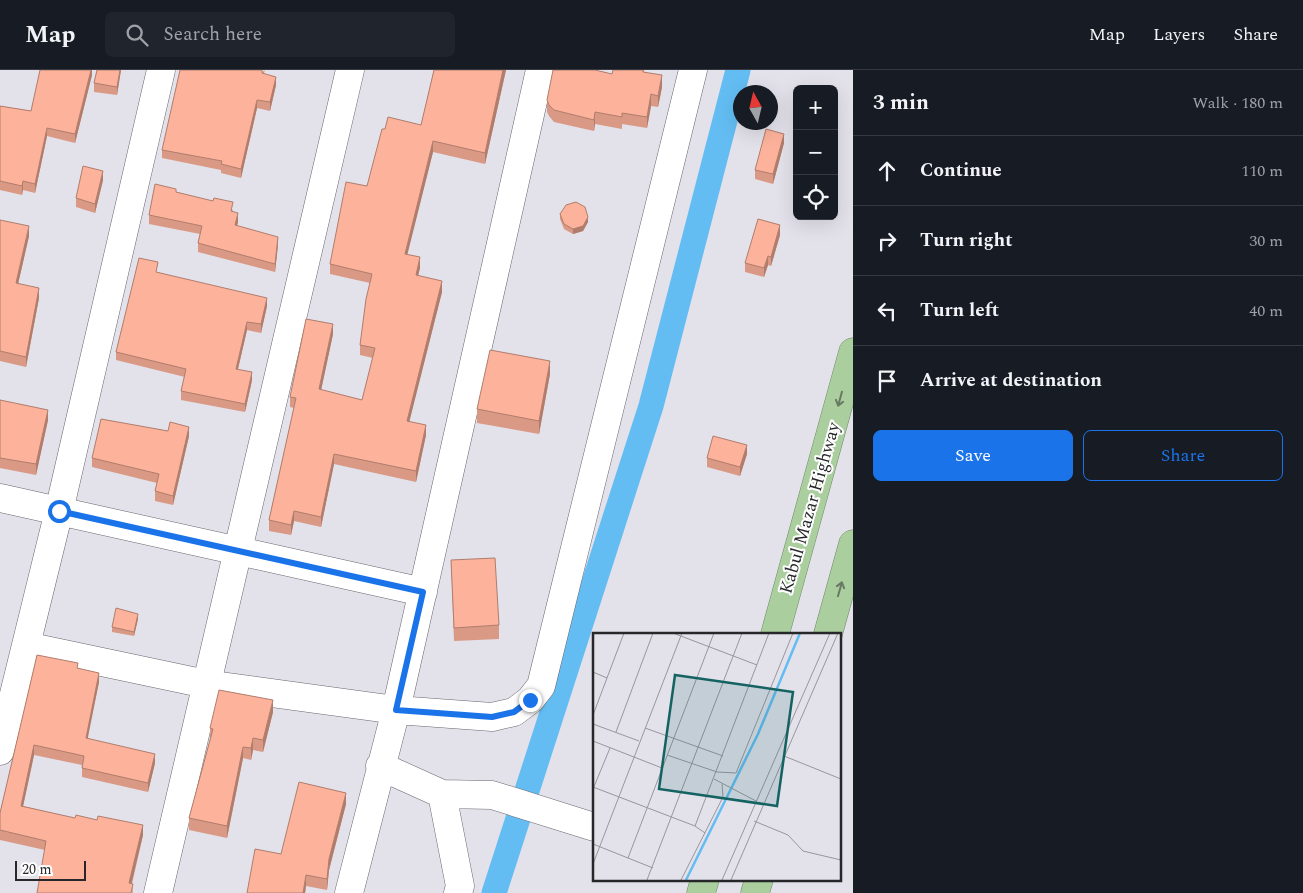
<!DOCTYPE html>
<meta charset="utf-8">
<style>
:root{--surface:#171b24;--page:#20242c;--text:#f1f3f6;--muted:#9ea1a6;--line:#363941;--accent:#1a73e8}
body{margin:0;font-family:Spectral,serif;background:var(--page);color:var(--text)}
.controls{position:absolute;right:15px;top:15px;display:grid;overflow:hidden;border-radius:8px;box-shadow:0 5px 20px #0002}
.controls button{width:45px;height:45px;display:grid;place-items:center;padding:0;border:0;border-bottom:1px solid var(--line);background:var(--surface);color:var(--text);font:25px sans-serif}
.compass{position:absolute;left:733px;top:15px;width:45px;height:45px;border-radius:50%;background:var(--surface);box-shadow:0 5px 20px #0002;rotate:352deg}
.scale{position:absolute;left:15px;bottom:12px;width:71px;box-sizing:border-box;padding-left:5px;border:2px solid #272629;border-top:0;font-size:14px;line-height:18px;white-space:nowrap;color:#272629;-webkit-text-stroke:4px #fff;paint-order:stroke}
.stop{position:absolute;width:15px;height:15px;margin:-11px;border:4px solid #1a73e8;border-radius:50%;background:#fff}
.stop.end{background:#1a73e8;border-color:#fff;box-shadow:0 1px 5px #0008}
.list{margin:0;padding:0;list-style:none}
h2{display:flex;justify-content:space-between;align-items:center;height:65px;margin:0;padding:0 20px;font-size:21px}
h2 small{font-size:16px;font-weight:400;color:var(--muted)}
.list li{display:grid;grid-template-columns:32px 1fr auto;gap:15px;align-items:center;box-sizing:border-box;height:70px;padding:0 20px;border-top:1px solid var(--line)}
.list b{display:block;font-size:19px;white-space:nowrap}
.list em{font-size:16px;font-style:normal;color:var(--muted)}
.actions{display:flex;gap:10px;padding:15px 20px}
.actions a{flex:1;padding:11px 0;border:1px solid var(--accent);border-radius:8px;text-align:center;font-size:18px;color:var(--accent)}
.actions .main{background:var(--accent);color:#fff}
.icon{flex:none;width:28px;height:28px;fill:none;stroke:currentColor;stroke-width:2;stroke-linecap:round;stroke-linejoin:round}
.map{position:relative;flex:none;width:853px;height:823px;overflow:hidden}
header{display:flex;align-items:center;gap:30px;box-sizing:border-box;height:70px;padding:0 25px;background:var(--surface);border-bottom:1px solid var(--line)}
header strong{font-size:24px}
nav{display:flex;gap:28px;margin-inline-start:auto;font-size:18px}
.search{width:350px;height:45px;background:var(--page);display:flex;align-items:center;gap:12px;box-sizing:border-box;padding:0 18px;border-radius:8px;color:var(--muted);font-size:19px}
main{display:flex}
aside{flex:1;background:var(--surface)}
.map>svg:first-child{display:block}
</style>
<header>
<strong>Map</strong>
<div class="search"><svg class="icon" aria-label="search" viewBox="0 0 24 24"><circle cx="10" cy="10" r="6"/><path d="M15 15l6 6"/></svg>Search here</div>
<nav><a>Map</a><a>Layers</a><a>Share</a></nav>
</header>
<main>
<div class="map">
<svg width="853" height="823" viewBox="0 0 853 823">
<rect width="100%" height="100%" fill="#e3e1ea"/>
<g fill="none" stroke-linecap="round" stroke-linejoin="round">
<!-- canal -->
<path stroke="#63bdf3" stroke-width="25" d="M494,823L651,336L738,0"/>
<!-- minor casing -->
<g stroke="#68666e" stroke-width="29">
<path id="minor" d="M0,428L423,522
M26,576L206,614L396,640L492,647L514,642L530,630L541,616L693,0
M0,681L59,441L161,0
M380,696L442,724L492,725L594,757
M442,724L460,816L458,823
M158,823L350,0
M349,823L396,640L540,0"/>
</g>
<!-- trunk casing -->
<g stroke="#6e8b65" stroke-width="29">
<path id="trunk" d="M775,564L853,282
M828,564L853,474
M701,823L705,809
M755,823L759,809"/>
</g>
<!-- minor -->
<use href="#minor" stroke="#fff" stroke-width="28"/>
<!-- trunk -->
<use href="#trunk" stroke="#aace9e" stroke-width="28"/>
</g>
<!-- wall -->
<path fill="#d99985" d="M92,0V5L75,73L47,66L35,123L23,120L22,125L0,120V36L31,41Z
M97,0H121L117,25L94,22V13Z
M265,0L264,3L276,15L270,41L257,38L241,108L221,103V100L162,88V80Z
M434,0H506L485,94L433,82L407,184L420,198L418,205L442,222L409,351L426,365L416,412L334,394L321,457L294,451L291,465L269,461V450L294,338L290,337V327L333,264L321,320L362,330L373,288L360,285V275L370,213L330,204V194L367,116L385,59L421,55Z
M644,0V2L662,17L658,37L651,36L647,58L622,54V59L595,54L594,61L554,52L549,46L547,42V30L612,4Z
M784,73L773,114L755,109V100Z
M103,110L95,143L76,137V128Z
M176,122L233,140L232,142L238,152L237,156L278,175L275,202L198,182V173L200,164L149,154V145Z
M560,144L588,152L583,161L573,164L564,159L560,149Z
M0,150L29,166L18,214L39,228L26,297L0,291Z
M780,165L771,196L768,195L764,207L745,202V193Z
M157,202L267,236L261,263L247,260L238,299L252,310L245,342L181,330V321L185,307L116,290V282Z
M550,304L539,364L477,353V339Z
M0,330L48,350L36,405L0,398Z
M189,366L173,435L155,431V421L157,413L92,397V388Z
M747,384L740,406L707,397V388Z
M451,490L499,555V569L454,571Z
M138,549L134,566L112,562V557Z
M37,585L78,598L99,612L87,668L155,693L148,722L82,707V695L34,685L23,736L143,765L132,814L133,823L45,780L0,770V743Z
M273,642L263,682L253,680L251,690L243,688L227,768L189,760V748L210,669V658Z
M346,734L329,800L327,820L306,816L305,823H247L281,784Z"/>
<!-- shaded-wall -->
<path fill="#b07d6c" d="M91,0H92V5L75,73V64Z
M120,0H121L117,25V17Z
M503,0H506L485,94V83Z
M662,5V17L658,37V26Z
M276,7V15L270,41V32Z
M651,24V36L647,58V47Z
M257,30V38L241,108V99Z
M595,42V54L594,61V50Z
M47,58V66L35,123V114Z
M784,64V73L773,114V104Z
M433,71V82L405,194V184Z
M103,101V110L95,143V134Z
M23,111V120L22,125V116Z
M238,143V152L235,163V155Z
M588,147V152L583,161L573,164V159Z
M780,155V165L771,196V187Z
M29,156V166L16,223V213Z
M278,167V175L275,202V194Z
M768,186V195L764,207V198Z
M420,187V198L416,215V205Z
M442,211V222L407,361V351Z
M39,218V228L26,297V287Z
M267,228V236L261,263V254Z
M247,252V260L236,307V299Z
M333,254V264L319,330V319Z
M550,291V304L539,364V351Z
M252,302V310L245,342V334Z
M48,340V350L36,405V394Z
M426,355V365L416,412V401Z
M189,357V366L173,435V426Z
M747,375V384L740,406V397Z
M334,384V394L321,457V447Z
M294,441V451L291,465V455Z
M138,544V549L134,566V562Z
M99,603V612L86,677V668Z
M273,630V642L263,682V670Z
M253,668V680L251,690V678Z
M34,675V685L21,746V736Z
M243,677V688L227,768V756Z
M155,684V693L148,722V713Z
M346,723V734L329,800L327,820V809L329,789Z
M143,755V765L129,823V813Z
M306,805V816L305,823H303Z"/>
<!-- building -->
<path fill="#fcb29b" stroke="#b07d6c" d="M40,0H91L75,64L47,58L35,114L23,111L22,116L0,111V36L31,41Z
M97,0H120L117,17L94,13Z
M180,0H262V3L276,7L270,32L257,30L241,99L221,94L222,91L162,80Z
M434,0H503L485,83L433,71L405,184L420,187L416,205L442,211L407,351L426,355L416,401L334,384L321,447L294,441L291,455L269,450L296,328L290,327L306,249L333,254L319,319L362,330L375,278L360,275L366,229L372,204L330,194L346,112L367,116L382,59H385L388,47L421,55Z
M553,0H595L612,4L613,0H643V2L662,5L658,26L651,24L647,47L622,43V47L595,42L594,50L554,40L549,35L547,30Z
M766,59L784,64L773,104L755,100Z
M83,96L103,101L95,134L76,128Z
M155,114L176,119V122L213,131L214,128L233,132L231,141L238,143L235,155L278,167L275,194L198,173L202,156L149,145Z
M576,132L585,137L588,147L583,156L573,159L564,154L560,144L566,135Z
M758,149L780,155L771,187L768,186L764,198L745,193Z
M0,150L29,156L16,213L39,218L26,287L0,281Z
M139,188L158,192L156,202L267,228L261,254L247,252L236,299L252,302L245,334L181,321L186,299L116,282Z
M490,280L550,291L539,351L477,339Z
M0,330L48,340L36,394L0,388Z
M101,349L168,361L170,352L189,357L173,426L155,421L159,404L92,388Z
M713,366L747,375L740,397L707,388Z
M495,488L499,555L454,558L451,490Z
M116,538L138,544L134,562L112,557Z
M37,585L78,593L77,598L99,603L86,668L155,684L148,713L82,698L84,686L34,675L21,736L75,748L76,745L97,750L98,746L143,755L129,813L133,814L131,823H37L46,771L0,760V743Z
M219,620L273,630L263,670L253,668L251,678L243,677L227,756L189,748L213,659L210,658Z
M299,712L346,723L329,789L327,809L306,805L303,823H247L255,779L281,784Z"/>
<!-- one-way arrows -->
<defs><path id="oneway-shaft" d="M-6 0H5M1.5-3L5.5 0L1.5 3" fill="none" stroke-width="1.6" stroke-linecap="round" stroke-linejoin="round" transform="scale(1.25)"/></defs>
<g stroke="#687a64">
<use href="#oneway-shaft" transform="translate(840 329) rotate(105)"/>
<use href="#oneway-shaft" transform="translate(840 519) rotate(-74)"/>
</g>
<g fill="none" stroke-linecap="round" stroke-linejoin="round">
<!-- route -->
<path stroke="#1a73e8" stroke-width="6" d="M59,441L423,522L396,640L492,647L514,642L530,630"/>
</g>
<g text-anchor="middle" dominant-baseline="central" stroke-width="4" stroke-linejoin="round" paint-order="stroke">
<!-- street labels -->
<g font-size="18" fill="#272629" stroke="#fff">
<text transform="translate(810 438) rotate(-74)">Kabul Mazar Highway</text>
</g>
</g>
<!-- overview -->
<g transform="translate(593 563)">
<rect width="248" height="248" fill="#e3e1ea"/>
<path fill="none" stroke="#63bdf3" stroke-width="2.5" d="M93,247L165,101L207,0"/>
<path fill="none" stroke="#98969d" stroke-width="1" d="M80,0L164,32M0,39L14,45M0,82L31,0M0,91L46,108M52,95L130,123M23,99L60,0M0,108L69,135M74,122L124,139L143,140L200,0M191,123L248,146M121,146L163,168M0,154L102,193L112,200M0,156L17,115M161,188L195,202L210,218L248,227M102,193L176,0M0,211L60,235M35,225L121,0M0,231L89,0M54,247L149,0M88,247L130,164L129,151M129,247L237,0M138,247L245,0"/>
<path fill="#146362" fill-opacity="0.15" stroke="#146362" stroke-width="2.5" d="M82,42L200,59L184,173L66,156Z"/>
<rect width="248" height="248" fill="none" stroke="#272629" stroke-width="2.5"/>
</g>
</svg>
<div class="controls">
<button>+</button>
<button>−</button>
<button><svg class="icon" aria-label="locate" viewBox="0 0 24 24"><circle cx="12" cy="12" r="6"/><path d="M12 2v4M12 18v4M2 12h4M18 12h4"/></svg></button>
</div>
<svg class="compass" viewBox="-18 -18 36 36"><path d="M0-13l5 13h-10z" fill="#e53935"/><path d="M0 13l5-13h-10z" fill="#9ea1a6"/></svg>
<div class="scale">20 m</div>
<div class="stop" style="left:59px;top:441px"></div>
<div class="stop end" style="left:530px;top:630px"></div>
</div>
<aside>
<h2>3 min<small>Walk · 180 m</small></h2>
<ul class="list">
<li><svg class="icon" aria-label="ahead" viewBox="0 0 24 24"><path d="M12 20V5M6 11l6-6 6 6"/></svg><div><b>Continue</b></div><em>110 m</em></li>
<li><svg class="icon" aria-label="right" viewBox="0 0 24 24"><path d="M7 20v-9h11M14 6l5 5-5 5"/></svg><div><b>Turn right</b></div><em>30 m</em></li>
<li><svg class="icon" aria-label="left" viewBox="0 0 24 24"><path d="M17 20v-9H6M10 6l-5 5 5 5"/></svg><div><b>Turn left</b></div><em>40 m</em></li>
<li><svg class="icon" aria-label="arrive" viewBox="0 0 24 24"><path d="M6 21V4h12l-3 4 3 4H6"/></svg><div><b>Arrive at destination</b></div></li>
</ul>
<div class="actions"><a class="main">Save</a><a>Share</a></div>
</aside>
</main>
